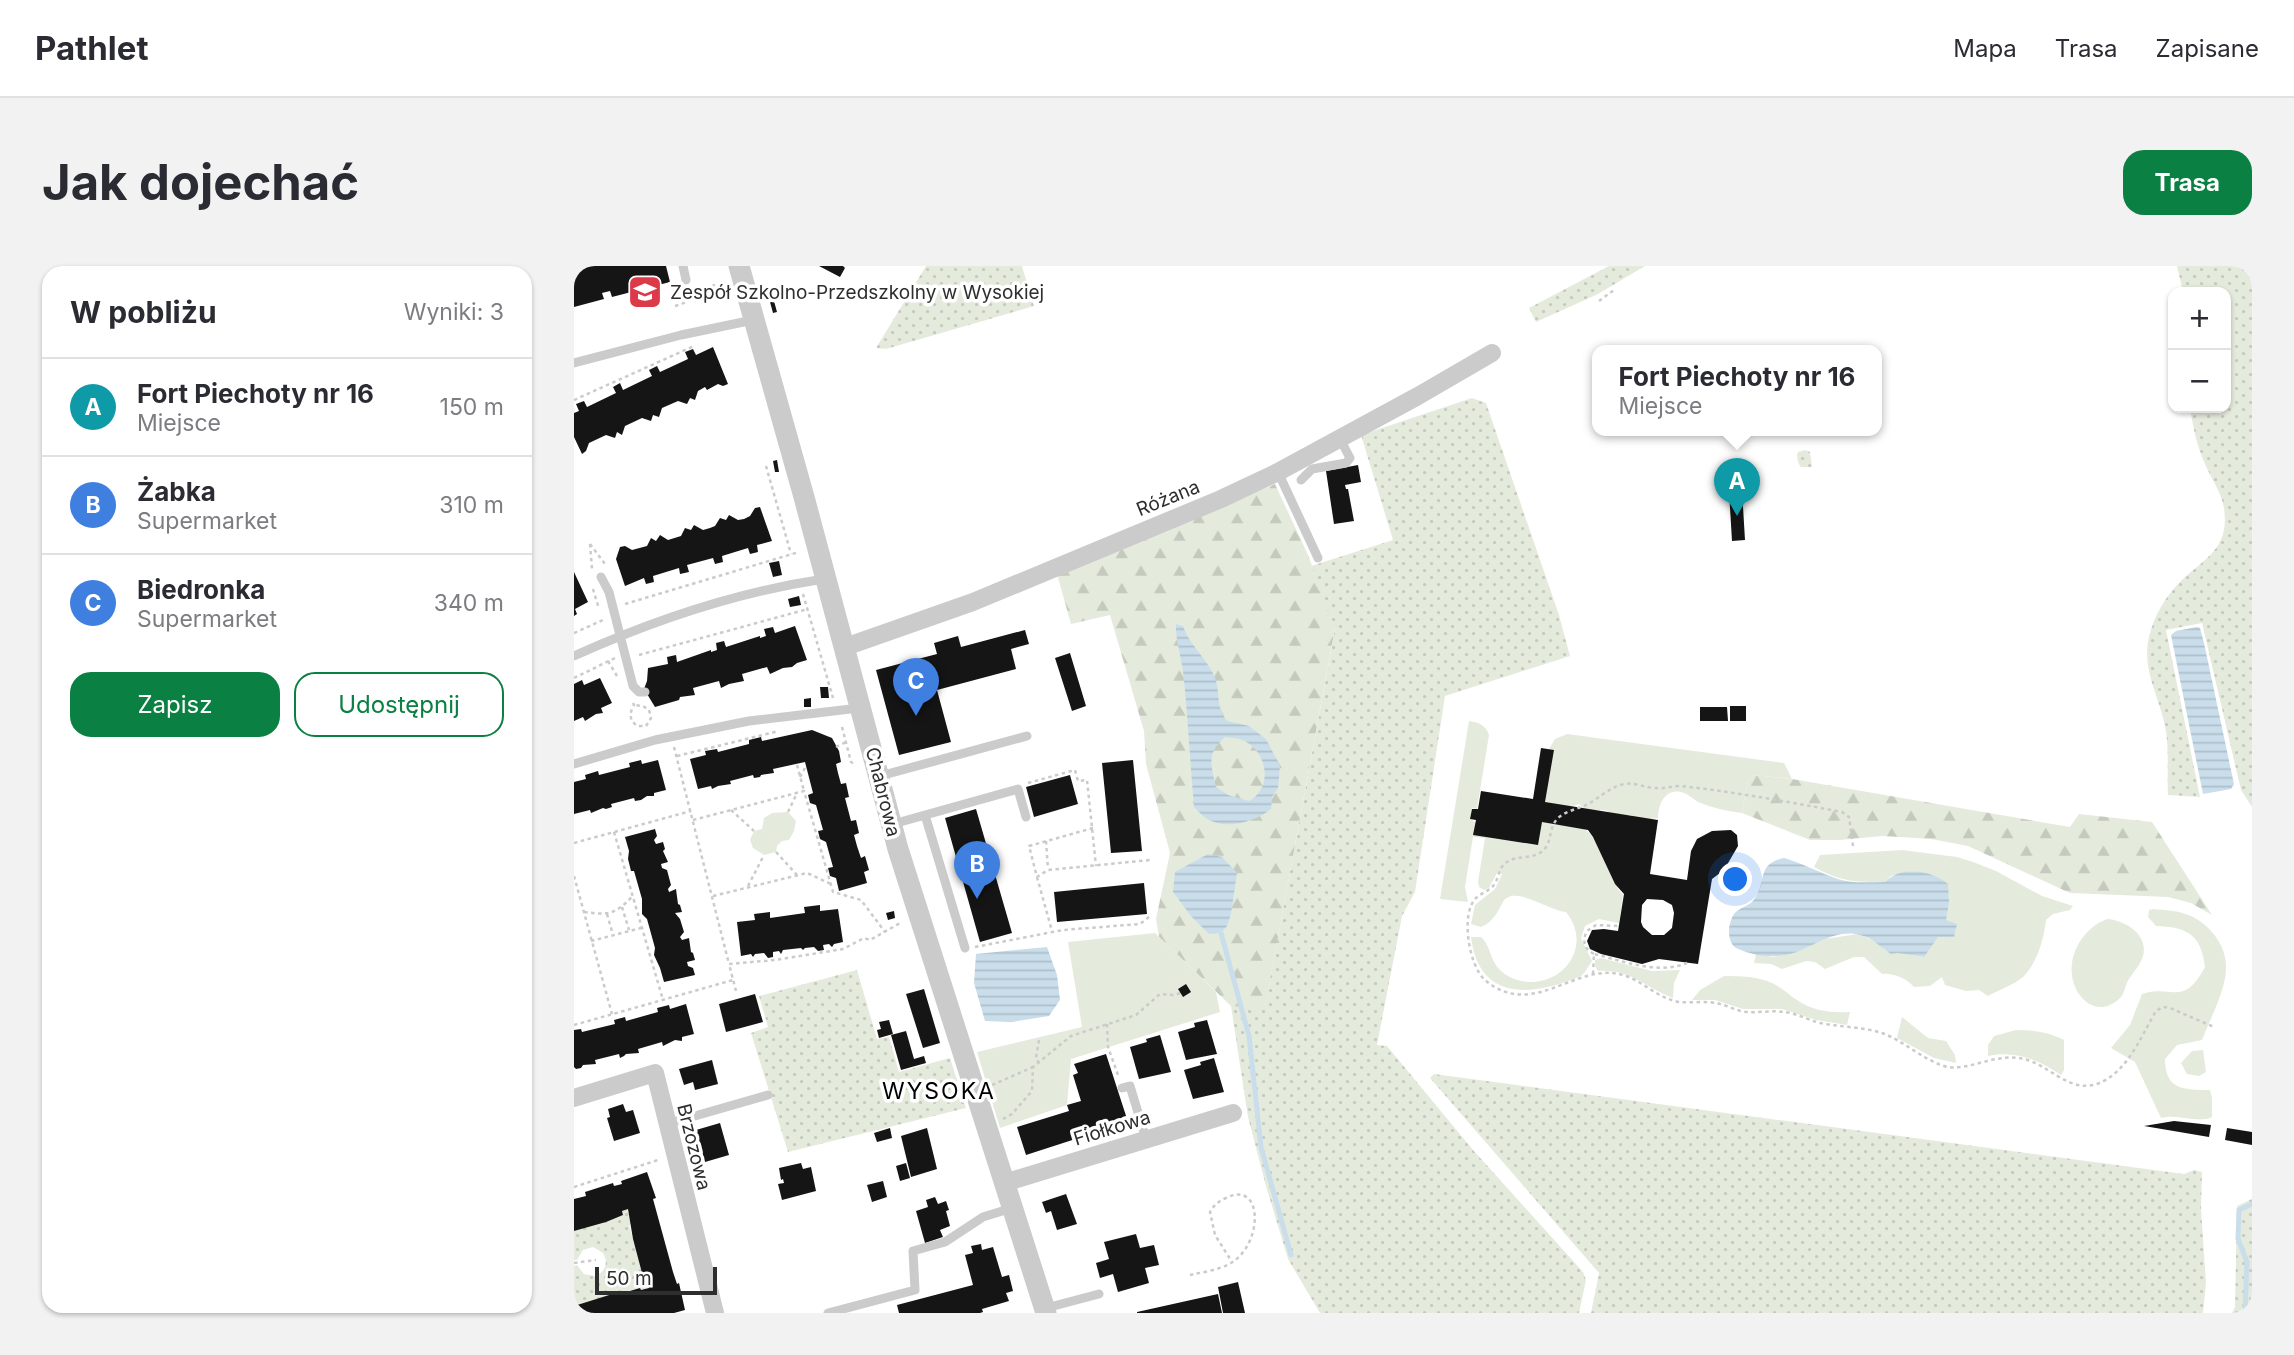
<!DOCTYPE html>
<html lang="pl">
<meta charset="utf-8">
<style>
:root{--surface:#fff;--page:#f2f2f3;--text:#2b2b33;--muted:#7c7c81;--line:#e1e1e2;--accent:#0b8043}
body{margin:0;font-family:Inter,sans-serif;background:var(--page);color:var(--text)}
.controls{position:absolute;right:21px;top:21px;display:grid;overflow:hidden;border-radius:14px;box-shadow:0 2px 5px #0004}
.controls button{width:63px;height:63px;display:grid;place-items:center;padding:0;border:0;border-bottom:2px solid var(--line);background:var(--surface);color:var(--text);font:35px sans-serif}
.scale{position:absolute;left:21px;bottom:18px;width:122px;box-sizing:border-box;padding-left:7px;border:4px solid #2e2e2e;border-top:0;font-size:19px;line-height:24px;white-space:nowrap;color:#2e2e2e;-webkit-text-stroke:5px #fff;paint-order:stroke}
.you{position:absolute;left:1162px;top:614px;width:24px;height:24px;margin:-18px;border:5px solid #fff;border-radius:50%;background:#1a73e8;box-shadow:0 0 0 10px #1a73e833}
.badge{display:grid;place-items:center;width:46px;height:46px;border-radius:50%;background:var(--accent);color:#fff;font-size:23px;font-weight:700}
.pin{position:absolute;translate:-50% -58px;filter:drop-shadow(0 2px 4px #0008)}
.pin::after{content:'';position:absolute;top:37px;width:24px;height:21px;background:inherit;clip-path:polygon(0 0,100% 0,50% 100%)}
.popup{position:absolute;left:1018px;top:79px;width:290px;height:91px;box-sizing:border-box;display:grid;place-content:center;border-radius:14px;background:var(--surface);filter:drop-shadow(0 2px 5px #0005);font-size:23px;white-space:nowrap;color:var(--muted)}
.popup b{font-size:26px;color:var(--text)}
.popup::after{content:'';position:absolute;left:50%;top:100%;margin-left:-14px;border:14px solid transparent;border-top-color:var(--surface)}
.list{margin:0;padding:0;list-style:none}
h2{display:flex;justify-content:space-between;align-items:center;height:91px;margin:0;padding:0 28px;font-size:30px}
h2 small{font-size:23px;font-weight:400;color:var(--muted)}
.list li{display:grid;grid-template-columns:46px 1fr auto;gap:21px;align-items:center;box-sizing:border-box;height:98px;padding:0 28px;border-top:2px solid var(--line)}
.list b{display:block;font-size:26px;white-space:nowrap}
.list p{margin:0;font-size:23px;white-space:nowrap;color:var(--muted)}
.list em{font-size:23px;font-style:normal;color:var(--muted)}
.actions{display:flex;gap:14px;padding:21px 28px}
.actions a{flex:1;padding:16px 0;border:2px solid var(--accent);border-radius:21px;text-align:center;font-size:24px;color:var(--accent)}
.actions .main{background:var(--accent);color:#fff}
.map{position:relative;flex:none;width:1678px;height:1047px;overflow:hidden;border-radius:21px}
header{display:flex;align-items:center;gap:42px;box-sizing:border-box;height:98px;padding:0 35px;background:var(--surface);border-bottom:2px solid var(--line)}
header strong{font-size:33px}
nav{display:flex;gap:38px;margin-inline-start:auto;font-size:24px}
.intro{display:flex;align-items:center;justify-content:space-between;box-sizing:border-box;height:168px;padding:0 42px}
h1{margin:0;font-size:49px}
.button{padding:18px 32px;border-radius:21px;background:var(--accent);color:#fff;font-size:24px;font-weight:700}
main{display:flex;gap:42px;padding:0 42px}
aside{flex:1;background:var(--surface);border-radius:21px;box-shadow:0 2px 5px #0004}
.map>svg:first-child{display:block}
</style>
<header>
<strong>Pathlet</strong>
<nav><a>Mapa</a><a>Trasa</a><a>Zapisane</a></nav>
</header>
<div class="intro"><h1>Jak dojechać</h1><a class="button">Trasa</a></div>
<main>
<aside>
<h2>W pobliżu<small>Wyniki: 3</small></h2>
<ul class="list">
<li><span class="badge" style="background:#0f9aa8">A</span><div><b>Fort Piechoty nr 16</b><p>Miejsce</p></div><em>150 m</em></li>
<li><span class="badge" style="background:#3f7fe0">B</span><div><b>Żabka</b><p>Supermarket</p></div><em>310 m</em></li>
<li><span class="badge" style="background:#3f7fe0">C</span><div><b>Biedronka</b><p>Supermarket</p></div><em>340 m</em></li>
</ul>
<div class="actions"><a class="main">Zapisz</a><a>Udostępnij</a></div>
</aside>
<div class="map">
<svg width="1678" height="1047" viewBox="0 0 1678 1047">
<defs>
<pattern id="grass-dots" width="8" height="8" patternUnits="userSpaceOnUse" patternTransform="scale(1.75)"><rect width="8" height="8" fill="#e4ebdc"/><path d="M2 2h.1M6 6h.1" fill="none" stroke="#c4cabd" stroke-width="1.8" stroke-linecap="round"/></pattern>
<pattern id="forest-firs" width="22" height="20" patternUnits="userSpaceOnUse" patternTransform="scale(1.75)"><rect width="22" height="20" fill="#e4ebdc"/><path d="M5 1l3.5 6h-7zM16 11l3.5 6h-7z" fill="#c4cabd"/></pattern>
<pattern id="water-rules" width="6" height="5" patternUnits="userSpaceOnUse" patternTransform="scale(1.75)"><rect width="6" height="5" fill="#c9deea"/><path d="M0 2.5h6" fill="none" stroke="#adbfc9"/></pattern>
</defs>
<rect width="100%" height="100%" fill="#fff"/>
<!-- grass -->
<path fill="url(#grass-dots)" d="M352,0H448L460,40L312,83L302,82Z
M1035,0H1071L1024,28L962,56L955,42Z
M1603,0H1678V541L1667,524L1628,357L1592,364L1626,531L1594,529C1593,508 1595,485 1592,465C1587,433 1567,405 1575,371C1580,350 1591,331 1606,316C1630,292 1656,284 1650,242C1648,227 1637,213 1631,198C1623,180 1619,161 1616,142H1652V26H1609Z
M898,132L912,137L985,349L996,390L871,430L841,626L828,650L803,779L813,780L899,884L1009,1006L1012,1014L1005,1047H746L714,993L692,920L674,851L657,740L691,741L761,363L737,300L819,274L787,169Z
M1231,184L1236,186L1238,201H1227C1224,198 1222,190 1224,186Z
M283,704L303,773L315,771L325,806L376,792L392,842L214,886L177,767L194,761L185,730Z
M860,808L1610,908L1620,904L1628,906L1627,943L1632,1017L1629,1047H1017L1025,1007L856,812Z
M1678,933V1047H1658L1661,1041L1663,940Z
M54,943L58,958L55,959L68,1007H71L75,1022L67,1024L66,1022L0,1040V1000L3,999L10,1008L21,1010C31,1006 35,997 29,987L19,981L9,984L3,994H0V965L49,949L48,945Z"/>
<!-- forest -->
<path fill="url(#forest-firs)" d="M701,218L734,289L761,362L691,742L657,740L585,671L582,653L596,587L572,498L570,465L536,349L497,358L483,308Z
M1180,509L1218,513L1496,561L1505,548L1578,556L1638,649L1617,637L1594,631L1496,627L1394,580L1357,573L1309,570L1266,574H1236L1168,547L1174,515Z"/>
<!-- green -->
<path fill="#e4ebdc" d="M895,455C904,456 912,459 915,469L903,543L898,542L896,553L913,563L962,541L980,486L975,483L981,473L993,468L1210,497L1218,513L1180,509L1174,515L1168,547C1153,545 1138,542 1124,536C1119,533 1115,529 1110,527C1092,520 1084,538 1084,552L1064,554L1057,549L1042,550L1031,544H1011L1005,538L996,541L976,558C987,559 1000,559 1010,563C1024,568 1035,615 1049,629L1045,657L1025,653L1011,660L1007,672L1018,695L1011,706L1007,710C960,730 905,737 897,671H907C919,682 914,698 934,710C977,733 1024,686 992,646C975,645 940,618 929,636C923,647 919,656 907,661L897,658L901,639L921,623L928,608L923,607L915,622L910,624L905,621L904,616L911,572L899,571L891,621L894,636L866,633Z
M214,546L222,555L220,565L215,574L208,575L203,580L202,586L190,589L179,582L176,574L180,565L188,563L190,552L198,547Z
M1328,584L1383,591L1399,596L1422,605L1468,630L1499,640L1496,644L1479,648L1472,654C1470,673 1463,697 1449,711C1440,719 1424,724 1414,730L1405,724L1392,725L1371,719L1368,711L1356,720L1340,721C1332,712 1319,707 1308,708L1290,691H1280L1251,703L1241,696L1232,695L1208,703L1197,698L1180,697L1182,688L1199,691L1218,688L1251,673L1284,668L1304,677L1312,685L1349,691L1371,655L1375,637L1340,605L1317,610L1311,616C1280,616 1268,616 1240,601L1246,589Z
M1579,643C1592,644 1606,645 1617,650C1636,659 1653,680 1652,702C1652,724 1636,753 1628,774L1603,779L1591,793C1591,824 1610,824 1636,824L1638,832V851C1624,858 1604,847 1587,852L1561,796L1537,782L1556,759L1568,728C1598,718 1609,742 1631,701C1627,668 1613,661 1582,660L1574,651L1575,644Z
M1533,653C1551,654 1575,669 1569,690C1566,700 1560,705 1555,713C1551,719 1551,727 1546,732C1532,746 1515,743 1505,728C1487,701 1504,664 1533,653Z
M581,667L642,726L646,746L497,793L493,839L426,862L403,786L508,761L494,676Z
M1027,692L1078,705L1106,704L1100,717L1099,732C1070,721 1057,703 1024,705L1021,700V694Z
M1150,710C1167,710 1184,710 1200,718C1208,722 1215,729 1223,734C1239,745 1257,747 1276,746L1273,759L1242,754L1208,743H1169L1141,734H1118L1126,724Z
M1328,751L1354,772L1372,775L1381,789L1382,797L1360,792L1323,772Z
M1442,764C1460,764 1474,766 1490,774V804L1487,809C1465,794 1441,784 1414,790V779L1420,770Z
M1629,784L1632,806L1625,810L1613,808L1607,797L1618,785Z"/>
<!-- water -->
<path fill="url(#water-rules)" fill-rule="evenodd" d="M602,358L609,360C616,380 635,395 641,412C647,429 641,439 653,455L675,460L692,473L706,500L704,522L698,531L697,543C681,556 652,564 633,553C629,550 624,545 620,541C616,496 614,451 609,405C607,391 601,370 602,358ZM651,471C659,472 667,472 674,477C694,490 698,523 675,535L654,529L642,521C637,500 632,487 651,471Z
M1623,361L1626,362L1630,377L1660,518L1657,523L1629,528L1597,369L1602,365Z
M634,588L648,591L663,607L657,648L653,660L647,667L635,668L617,650L599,626L601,606Z
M1210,592C1228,597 1244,606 1261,612C1277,618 1295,616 1311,616C1328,599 1357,604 1374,618L1375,637L1372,654L1383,658L1380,671H1364L1350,691L1323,687L1317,688C1306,681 1299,672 1286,669C1263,662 1240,680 1220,687C1207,691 1195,691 1183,689C1176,687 1168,685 1162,682C1152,675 1154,657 1160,648C1165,641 1177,640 1181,632C1193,615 1182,598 1210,592Z
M473,681L483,709L486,734L475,750L438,756L411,755L400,717L402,688Z"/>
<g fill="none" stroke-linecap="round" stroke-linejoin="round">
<!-- stream -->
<path stroke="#c9deea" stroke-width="5" d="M647,667L675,770L687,881L717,989
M1671,1047L1673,996L1664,973L1665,944L1678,938"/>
</g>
<!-- building -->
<path fill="#151515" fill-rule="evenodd" d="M0,0H92L96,16L38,31L36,25L28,27L30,33L0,41Z
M245,0H269L271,2L266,11Z
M200,35L203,46L199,47L196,36Z
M139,81L154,118L149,120L144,118L133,124L131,121L124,125L121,134L116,132L113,138L104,135L88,142L85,151L79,149L77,155L68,152L51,160L48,169L43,166L41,172L32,169L15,177L12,185L8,188L0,171V147L5,145L2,138L10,135L13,141L42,127L39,121L46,117L49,124L78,110L75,104L83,100L86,106L114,93L111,86L119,83L122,89Z
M203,194L205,206H201L199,195Z
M784,199L787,216L771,219L772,223H774L780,255L760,258L752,205Z
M1168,224L1171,274L1158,275L1155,225Z
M186,241L198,275L183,279L184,286L176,288L174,282L148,290L149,296L141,298L139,292L113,299L115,306L106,308L105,302L79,310L80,316L72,318L70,312L51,320L42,293L46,281L51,280L58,284L73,280L77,272L82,275L86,269L94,274L107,270L111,262L117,264L120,259L129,264L136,262L141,260L146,252L152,254L155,249L164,254L170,253L176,250L181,242Z
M205,295L208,309L199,311L195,297Z
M0,306L14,336L1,343L3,348L0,350Z
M225,330L227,339L216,341L214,333Z
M221,360L233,394L223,397L218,401L209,402L196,408L193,401L168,408L170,415L155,418L147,422L145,415L119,422L121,429L106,431L105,434L81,441L70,423L73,415L74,402L94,398L93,391L102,389L103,396L137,384V386L143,384L142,377L150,375L152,381L186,370V372L192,370L190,363L199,361L201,367Z
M451,364L455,378L437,383L442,403L363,424L377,476L325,489L302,404L363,388L360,377L384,370L387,381Z
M496,387L512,440L498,445L481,392Z
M26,412L38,437L27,442L29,447L22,448L11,455L9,451L0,455V418L8,414L10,419Z
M246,421H254L255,432H247Z
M237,432V441H230V433Z
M1156,440H1172V455H1156Z
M1126,441H1153L1154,455H1126Z
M238,464L258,472L265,485L267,496L262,498L264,507L267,518L272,517L275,531L271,532L277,555L282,554L285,567L280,569L283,580L287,592L291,590L295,604L290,606L293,617L265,625L262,612L256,610L254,602L259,601L252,576L246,573L244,565L249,564L242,539L236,537L234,529L239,527L231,496L199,503L200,507L187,509L186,511L180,512L179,509L156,515L157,518L144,520L138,523L137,520L124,523L116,493L132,489L131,485L143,483L144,486L175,478V474L187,471L188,475Z
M967,482L980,484L971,536L1084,554L1076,608L1113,614L1117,585L1123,573L1138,565L1157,564L1163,569L1164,580L1150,604L1138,613L1124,698L1085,693L1068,698L1027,688L1016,683L1013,675L1018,664L1030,663L1044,665L1050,628L1041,618L1019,571L1014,564L968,556L964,579L899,569L902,554L896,553L898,543H904L907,525L959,533ZM1073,633L1089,634L1098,639L1100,647L1098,662L1090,669H1078L1069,661L1067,656L1068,639Z
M67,494L68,498L84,494L92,524L80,527V530H73L67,534L61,535L60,532L37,538L38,541L32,543L29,542L17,547L16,544L0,548V516L12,513L11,509L24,505L25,509L56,501L55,497Z
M559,494L568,585L537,587L528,497Z
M496,509L504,538L460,551L452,521Z
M402,543L438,667L406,676L371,552Z
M81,563L83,570L80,574L82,578L89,576L91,583L89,585L94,596L87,598L88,602L93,604L97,619L94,623L95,626L102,623L104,638L106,639L108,646L101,647L106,653L110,666L106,671L108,674L115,672L117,686L119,687L121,694L113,696L114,700L119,702L121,709L90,716L86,702L80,689L81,682L73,653L68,648V633L60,605H57L54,593L55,585L51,571Z
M570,617L573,648L483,656L480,626Z
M246,639V645L264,643L269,676L260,678L258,681L255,678L249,679L250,684L244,685L240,681L231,682L229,684L227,682L209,684L207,688L205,685L199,686V691L194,692L190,687L181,688L179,691L177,688L167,690L163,656L181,654L180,648L196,646V652L231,647L230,641Z
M320,645L321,652L314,654L312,647Z
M612,718L617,726L609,731L604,723Z
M350,723L366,777L349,782L332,728Z
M181,728L189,756L152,766L145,738Z
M112,738L120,768L108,771V775L101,774L89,780L88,776L64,783L65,787L52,788L50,790L46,792L45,788L21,794L22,798L9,799L7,802L2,803L0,801V764L7,763L8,766L41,758L40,754L51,751L52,755L84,746L83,742L95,739L96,743Z
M315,754L319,768L305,772L303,764L307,763L305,756Z
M633,754L643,788L612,794L604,766L621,761L620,757Z
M332,765L340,793L350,790L352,797L327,804L317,769Z
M586,769L597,806L565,813L556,781L573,776L572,773Z
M532,788L554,856L452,889L443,861L495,845L493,839L507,835L499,809L504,807L500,798Z
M640,792L650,826L619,833L610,804L627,799L626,796Z
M138,794L144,818L121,824L119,816L110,819L105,803Z
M49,838L52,846L59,844L66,867L40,875L33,852L36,851L34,843Z
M1600,855L1637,859L1635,871L1570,860Z
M146,857L155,889L131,896L122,864Z
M316,862L318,872L303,876L300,867Z
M353,862L363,903L337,911L327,870Z
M1653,862L1678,866V879L1651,874Z
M227,897L229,903L237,901L242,925L208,934L204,918L210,917L209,913L207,914L205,902Z
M332,897L336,912L326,915L322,900Z
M73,906L82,932L79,933L99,1006L103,1018L105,1017L111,1044L100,1047H0V1040L48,1025L49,1027L66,1022L67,1024L75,1022L71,1007H68L59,973L54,943L48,945L49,949L32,956L0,965V933L12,930L11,926L39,917L40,920L48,918L47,915Z
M309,915L313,931L298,936L293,919Z
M492,928L503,958L483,964L477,945L472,947L468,936Z
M361,931L364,938L372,935L375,944L372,945L376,960L366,964L369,971L351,977L342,945L354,941L352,934Z
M562,968L566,982L580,979L585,999L571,1002L575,1017L544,1026L539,1008L526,1012L522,997L535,993L530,976Z
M407,978L408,984L419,981L428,1011L435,1009L439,1025L432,1027L435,1035L408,1043L409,1046L406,1047H325L323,1039L399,1019L391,989L399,987L397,980Z
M664,1016L671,1047H649L644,1021Z
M644,1028L648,1047H563V1046Z"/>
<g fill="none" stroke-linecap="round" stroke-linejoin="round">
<!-- path -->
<path stroke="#cbcbcb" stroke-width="2.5" stroke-dasharray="3.5 3.5" stroke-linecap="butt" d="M1025,35L1040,24
M101,40C121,35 128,19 151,17
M0,134L120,80
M192,200L217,288
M16,278L31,298
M16,278L18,303
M19,323L25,343
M229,328L259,432
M51,338L225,286
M0,367L29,354
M65,389L234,343
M34,395L43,410
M0,412L41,392
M59,437L60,439C55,448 55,453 63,460H72L77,452L75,444L69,440L60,439
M268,461L277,496L282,499
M100,481L155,698
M262,481L272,476
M103,490L205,465
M223,499L230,525
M226,511L231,502
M454,517L501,504L504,515L513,514L522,600
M157,544L180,565
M214,546L223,527
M119,554L230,525L259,626L287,634L311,666
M519,562L455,580L463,611L474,604L576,594
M40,566L89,734
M472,575L474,603
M0,577L117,545
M1279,580L1275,551L1268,546C1215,536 1161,526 1107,520C1098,520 1090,523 1082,522C1071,522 1061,516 1051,518C1036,520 1025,533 1012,539C1003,543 992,545 984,552C975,561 978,572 972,581C963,595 944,588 933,596C924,602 926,609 921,617C917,625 908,626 902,632C886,648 895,700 911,714C959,755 1002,695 1049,709C1069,715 1083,732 1105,736C1117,737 1130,735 1142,737C1153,739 1162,745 1173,746C1185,747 1198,744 1210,746C1222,747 1234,754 1246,757C1266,761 1289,761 1308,767C1330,775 1348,793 1370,800C1393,807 1420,786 1450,793C1473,798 1494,825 1519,819C1552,811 1567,770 1582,745L1589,741L1596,742L1640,761
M202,586L223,609
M0,610L38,748
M463,611L478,665
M174,620L190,589
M139,630L233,607L257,618
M48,641L55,664
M10,646C35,649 40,649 58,631
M33,648L39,669
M17,675L67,662
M401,681L489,664L566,658L575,651
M1020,688C1010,683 1008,675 1013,665L1022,659L1044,660
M1019,708L1020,688C1049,695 1084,709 1113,697
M162,725L155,698L201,694L269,683L290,672L296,674L328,656
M533,758L534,781L544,809
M0,759L159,714
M465,774L462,792L465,797
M418,819L459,801
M429,853L438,848L458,825L459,801L497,770L562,749L586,728L601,729L606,727
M0,921L84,894
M0,997L22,994
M616,1009C629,1006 645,1004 657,997C690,977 689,913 652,932C645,935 640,939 636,946L641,969L658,996"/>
<!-- service -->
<path stroke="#cbcbcb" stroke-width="9" d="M109,0L112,14
M0,97L107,69L179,54
M704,206L744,292
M727,214L738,203L772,197L776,192L766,173
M27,311L35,326L59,420L65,426H71
M0,390C80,354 163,326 250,313
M0,498L81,474L175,455L285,442
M306,510L453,470
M351,549L391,682
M319,558L444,523L452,551
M548,822L556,820L572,873
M93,858L194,829
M472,1042L525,1028
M254,1047L341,1024L339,985L371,976L409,951L438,942"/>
<!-- minor -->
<path stroke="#cbcbcb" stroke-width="18" d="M271,381L399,336L647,233L704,206L844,130L918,87
M0,832L81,807L141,1047
M430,917L659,847"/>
<!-- tertiary -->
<path stroke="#cbcbcb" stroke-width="21" d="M165,0L230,231L324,583L472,1047"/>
</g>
<!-- icons -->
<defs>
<g id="school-square" transform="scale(1.75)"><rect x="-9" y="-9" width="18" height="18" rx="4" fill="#dc3949" stroke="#fff"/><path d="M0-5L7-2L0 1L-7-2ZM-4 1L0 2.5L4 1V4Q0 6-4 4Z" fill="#fff"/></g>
</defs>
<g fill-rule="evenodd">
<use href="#school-square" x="71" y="26"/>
</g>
<g text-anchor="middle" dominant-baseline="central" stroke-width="7" stroke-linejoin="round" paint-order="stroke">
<!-- poi labels -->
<g font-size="19" fill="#2e2e2e" stroke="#fff" text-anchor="start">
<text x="96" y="26">Zespół Szkolno-Przedszkolny w Wysokiej</text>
</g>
<!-- street labels -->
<g font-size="19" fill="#2e2e2e" stroke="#fff">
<text transform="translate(594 232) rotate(-22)">Różana</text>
<text transform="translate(309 526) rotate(76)">Chabrowa</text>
<text transform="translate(538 862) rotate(-17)">Fiołkowa</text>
<text transform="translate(120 881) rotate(76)">Brzozowa</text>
</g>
<!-- quarter labels -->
<g font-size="23" letter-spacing="2" fill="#000" stroke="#fff">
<text x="365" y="825">WYSOKA</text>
</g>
</g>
</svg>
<div class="controls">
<button>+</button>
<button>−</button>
</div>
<div class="scale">50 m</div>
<div class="you"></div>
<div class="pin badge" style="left:1163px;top:250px;background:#0f9aa8">A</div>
<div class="popup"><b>Fort Piechoty nr 16</b>Miejsce</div>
<div class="pin badge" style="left:403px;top:633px;background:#3f7fe0">B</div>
<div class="pin badge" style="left:342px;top:450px;background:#3f7fe0">C</div>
</div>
</main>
